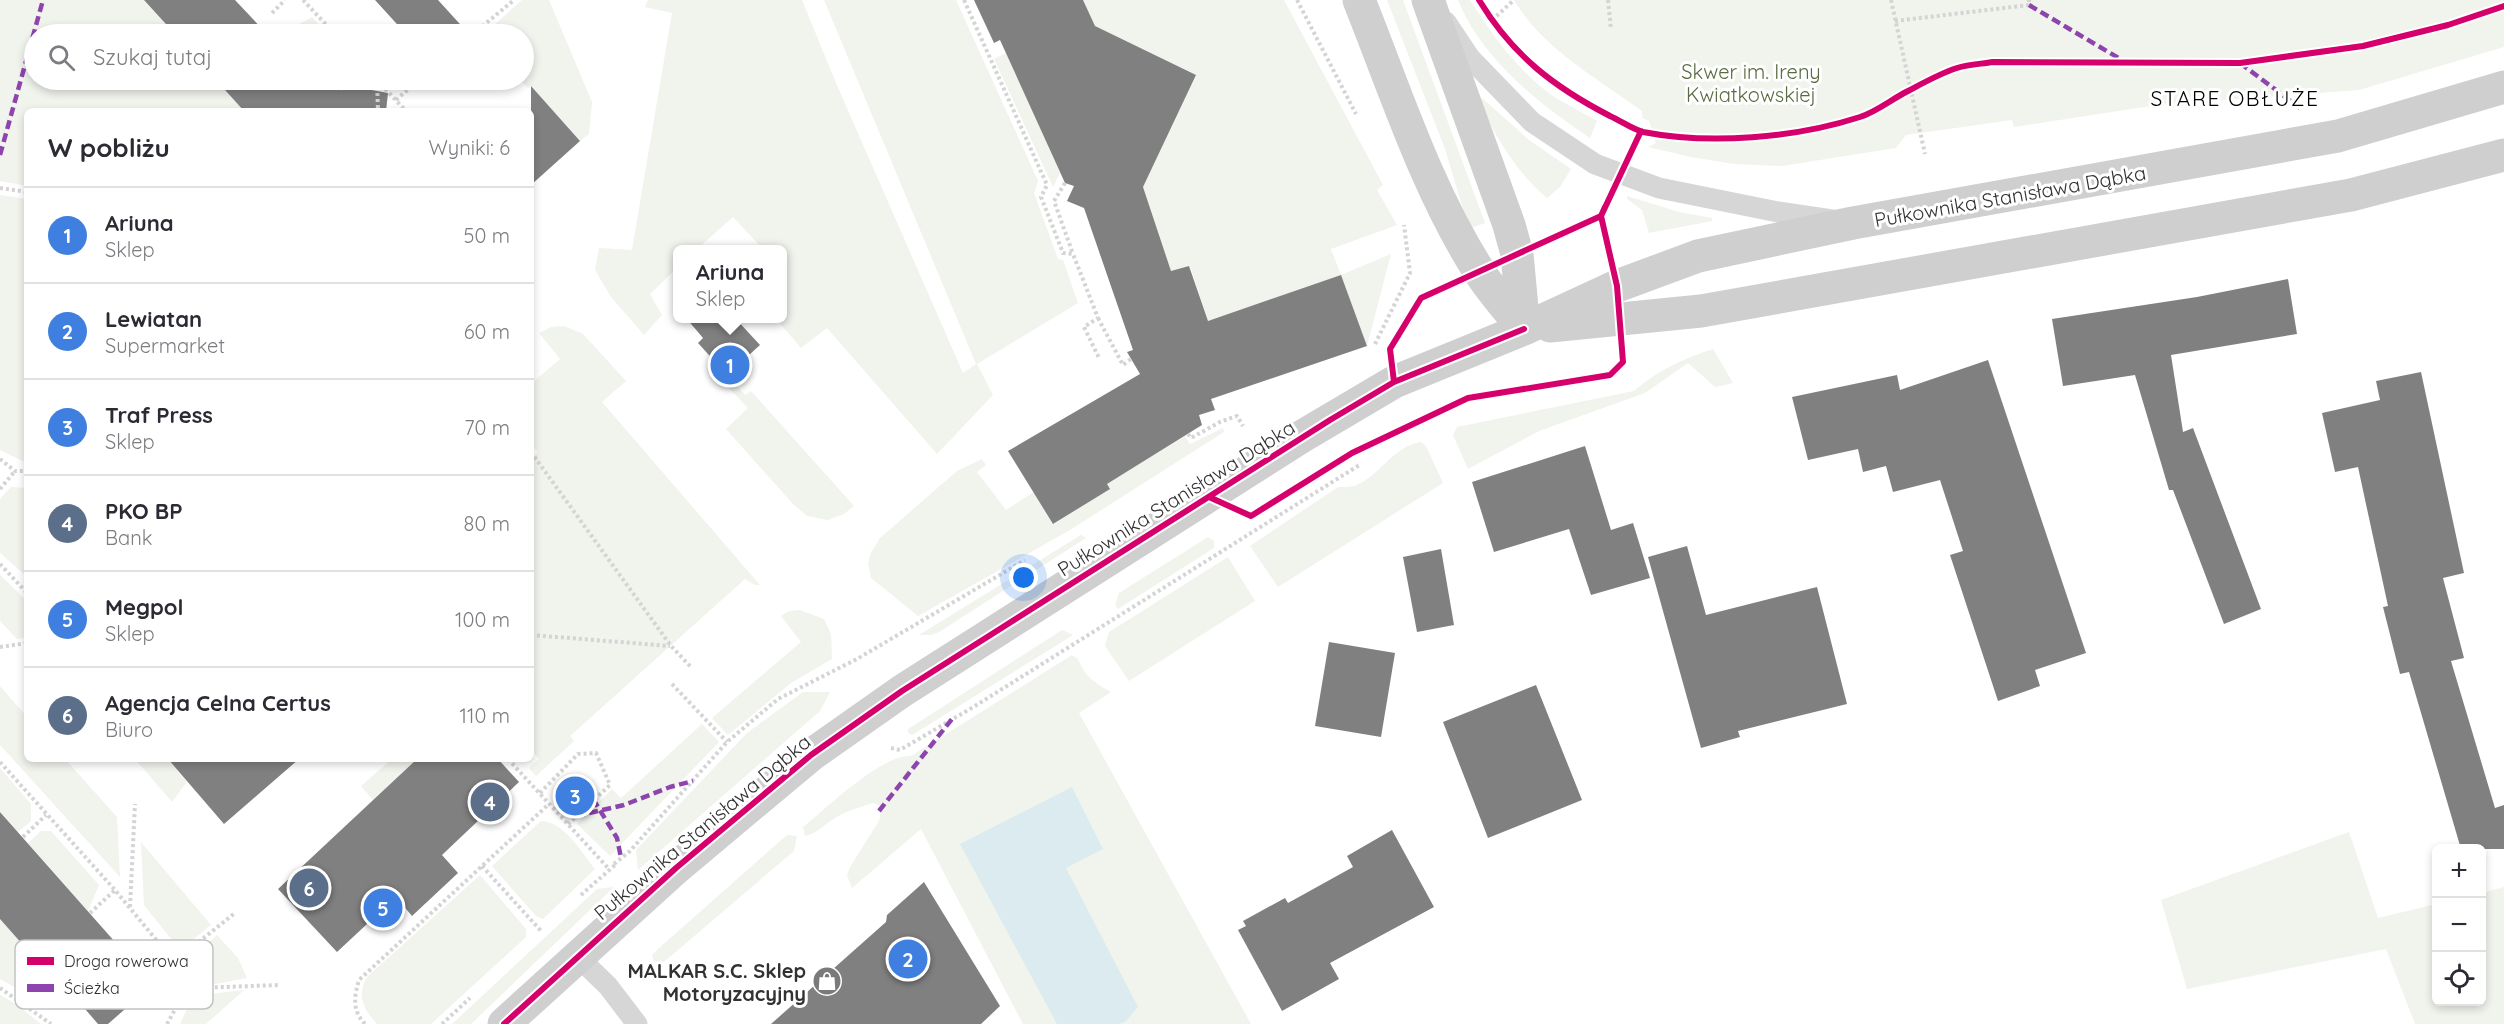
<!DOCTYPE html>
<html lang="pl">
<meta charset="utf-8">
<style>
:root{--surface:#fff;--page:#f7f7f7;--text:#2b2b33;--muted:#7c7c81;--line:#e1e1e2;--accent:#7a7a7a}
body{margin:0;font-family:Quicksand,sans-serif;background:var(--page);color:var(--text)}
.controls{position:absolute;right:18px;bottom:18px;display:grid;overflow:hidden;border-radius:9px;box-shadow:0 3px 9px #0003}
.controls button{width:54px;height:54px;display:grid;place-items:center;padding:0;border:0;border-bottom:2px solid var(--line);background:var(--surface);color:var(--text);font:30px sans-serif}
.you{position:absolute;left:1024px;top:578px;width:21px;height:21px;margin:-15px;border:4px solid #fff;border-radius:50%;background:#1a73e8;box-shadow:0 0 0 9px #1a73e833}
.badge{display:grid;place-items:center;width:39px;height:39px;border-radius:50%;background:var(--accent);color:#fff;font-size:20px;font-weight:700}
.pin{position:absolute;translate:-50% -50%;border:3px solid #fff;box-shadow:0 2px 6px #0006}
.popup{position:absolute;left:673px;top:245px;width:114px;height:78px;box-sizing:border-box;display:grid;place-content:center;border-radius:9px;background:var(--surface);filter:drop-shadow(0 2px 4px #0005);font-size:20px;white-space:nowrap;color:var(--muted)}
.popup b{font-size:22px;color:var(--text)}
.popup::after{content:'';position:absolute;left:50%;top:100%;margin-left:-12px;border:12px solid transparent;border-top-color:var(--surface)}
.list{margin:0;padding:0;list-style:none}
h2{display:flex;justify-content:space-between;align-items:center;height:78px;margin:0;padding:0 24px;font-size:26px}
h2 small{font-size:20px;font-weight:400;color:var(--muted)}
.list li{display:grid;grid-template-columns:39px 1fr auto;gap:18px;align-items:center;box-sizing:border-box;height:96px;padding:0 24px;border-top:2px solid var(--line)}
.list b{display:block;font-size:22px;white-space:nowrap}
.list p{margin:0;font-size:20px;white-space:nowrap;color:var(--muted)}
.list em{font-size:20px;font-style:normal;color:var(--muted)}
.icon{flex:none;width:33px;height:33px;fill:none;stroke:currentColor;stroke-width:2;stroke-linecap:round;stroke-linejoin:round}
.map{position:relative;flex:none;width:2504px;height:1024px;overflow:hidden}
.search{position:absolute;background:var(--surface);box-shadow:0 3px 9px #0003;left:24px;top:24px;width:510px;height:66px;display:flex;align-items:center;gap:15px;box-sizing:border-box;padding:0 21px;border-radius:33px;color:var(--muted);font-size:22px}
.panel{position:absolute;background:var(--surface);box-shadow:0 3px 9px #0003;left:24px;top:108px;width:510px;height:654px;border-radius:9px}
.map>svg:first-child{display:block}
</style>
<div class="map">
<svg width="2504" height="1024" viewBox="0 0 2504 1024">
<rect width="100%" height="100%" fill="#fff"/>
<!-- green -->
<path fill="#f1f3ed" d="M0,0H144L175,34H34V80H216L244,111H27V186L0,181Z
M522,0H549L592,102L589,134L580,141L531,86L528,88L520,80H524V34H484Z
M648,0H802L836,83L963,373L976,364L824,0H956L1038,181L1034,193L1058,259L1063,260L1078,303L977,364L993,395L937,454L827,328L801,348L776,319L783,318V250L763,249L733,217L697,249L678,250L677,268L650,294L662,315L644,335L611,297L595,270L599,248L632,250L672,13L645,7Z
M1083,0H1284L1383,185L1377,190L1397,225L1331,249L1341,275L1391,254L1367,346L1341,276L1208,321L1190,266L1171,271L1143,187L1196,76L1064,55Z
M1387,0H1403L1485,223L1469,229L1445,149Z
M1458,0H1470C1493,36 1520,74 1556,98C1569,106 1584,113 1597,121L1590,138C1538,103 1482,59 1458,0Z
M1514,0H2504V47L2359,90L2157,105L2014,127L2012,120L1906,135L1896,148L1782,166L1734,164L1691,157L1648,147L1656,143L1649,121L1642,118V111C1597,78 1543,49 1514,0Z
M312,17L327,34H281Z
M1006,53L1060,173L1053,187L994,59Z
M1482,98L1529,140L1571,169L1560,187L1547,198C1515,171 1497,138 1478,101Z
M0,195L27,199V463L0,450Z
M1627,196L1679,212L1712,218V221L1649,233L1642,210L1627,199Z
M564,326L583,334L626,381L602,402L760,585H755L745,579L570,736L574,741L536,776L529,768L539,759L531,750V459L538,452L531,445V384L560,359L539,333L551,327Z
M1713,349L1733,383L1715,387L1688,363L1645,393L1539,431L1468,469L1453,435L1457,427L1634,391C1660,369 1681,360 1713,349Z
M727,375L745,395L751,391L854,506L844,514L828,520L807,516L793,504L726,429L748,408L721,380Z
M1223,428L1224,432L1070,530L918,616L871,578L868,563L871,553L880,538L957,471L982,459L986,465L977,472L1006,510L1034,492L1054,524L1109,489L1107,484L1185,436L1190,444Z
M1421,442L1426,446L1443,483L1278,587L1250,546L1338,487C1344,487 1352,487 1357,485C1381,474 1394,446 1421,442Z
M11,487L27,488L25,575L0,553V499Z
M1081,535L1086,538L939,632L931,635H919Z
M1208,537L1214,541V548L1118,609L1115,605L1119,593Z
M1228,557L1255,601L1129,681L1105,646L1109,632Z
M0,575L27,601V637L17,639L0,621Z
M800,610L824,619L831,634L832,659L791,683L728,735L712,718L801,642L781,616L789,611Z
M1062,630L1073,635L917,732L912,735L908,733V729Z
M1072,655L1078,659C1085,677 1095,683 1111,692L1079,713L1251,1024H1023L921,829L852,888L847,875L850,867L879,821L882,807L873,803C860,807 846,811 835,818C824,825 818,833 805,836L803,827C827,808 882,754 911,756Z
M0,686L27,717V759H65L117,817L120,877L0,745Z
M803,692H830L820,711L638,870L636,850L747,733Z
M702,724L719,742L610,856L577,824L612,789L621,798Z
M135,759H168L187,782L172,802Z
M392,759H417L373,800L361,786Z
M0,768L31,804V821L18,832L0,811Z
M541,821C565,822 581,852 595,869L543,919L536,916L492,866Z
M41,831H51L99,885L88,911L28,843Z
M2349,832L2378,918L2436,904V1002H2482V893L2504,887V1024H2415L2386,949L2187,989L2161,900Z
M787,835L797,836L794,851L664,962H654L652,955L659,948Z
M141,842L211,925L180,950L144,905Z
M480,875L526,929V937L431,1024H377C364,1010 356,996 367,977Z
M614,887L471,1024H452L597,889Z
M0,919L70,998C46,1014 22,990 0,979Z
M217,935L238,958L247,978L210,985L188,962Z
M244,990L206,1024H180L193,996Z
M0,995L16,1004L41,1024H0Z"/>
<!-- water -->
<path fill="#dbebf0" d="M1072,787L1103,849L1066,868L1138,1007L1126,1021L1120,1024H1057L960,844Z"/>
<!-- building -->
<path fill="#808080" d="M144,0H235L267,34H175Z
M375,0H438L469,34H406Z
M974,0H1083L1095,26L1196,75L1143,187L1171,271L1189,266L1208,321L1341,275L1367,346L1211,399L1215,410L1199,415L1202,425L1107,484L1110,489L1053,524L1008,451L1140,374L1127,352L1133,350L1084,208L1067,201L1074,186L1065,183L1000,40L994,43Z
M216,80H318L388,93L386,111H244Z
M531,86L580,141L531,185Z
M2288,279L2297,334L2171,355L2183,432L2193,428L2261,609L2224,624L2173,490H2169L2135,375L2063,386L2052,319L2197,297Z
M686,318H735L760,345L727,375L698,343L703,338Z
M1988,360L2086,653L2035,670L2040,686L1998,701L1950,555L1963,551L1940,480L1893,492L1886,466L1863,472L1858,449L1808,460L1792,397L1897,375L1900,390Z
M2421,372L2464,573L2443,578L2464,658L2451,661L2495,808L2504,805V849H2461L2409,672L2400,674L2383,607L2388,606L2358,467L2335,472L2322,413L2380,400L2376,381Z
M1585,446L1611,530L1633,523L1650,578L1591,595L1569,529L1494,552L1472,482Z
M1687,546L1706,615L1817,587L1847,704L1738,731L1740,737L1701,748L1648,557Z
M1441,549L1454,625L1417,632L1403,557Z
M1329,642L1395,653L1381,737L1315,726Z
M1536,685L1582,800L1488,838L1443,722Z
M168,759H299L224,824Z
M417,759H498L519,782L442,855L458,873L412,916L396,897L337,952L278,889Z
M0,812L123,951L119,955L149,988L108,1024H98L73,995L70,998L0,919Z
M1392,830L1434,907L1330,963L1339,979L1282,1011L1238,930L1246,926L1243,921L1285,898L1288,903L1353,867L1347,856Z
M924,882L1000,1006L981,1024H771L886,922L887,915Z"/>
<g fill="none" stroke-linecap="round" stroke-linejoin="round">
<!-- path -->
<path stroke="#d4d4d4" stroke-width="4" stroke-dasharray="3 3" stroke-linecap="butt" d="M303,0L335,34
M964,0L1047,185L1041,197L1063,253L1073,254L1098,318L1084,327L1099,358
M1297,0L1356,114
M1608,0L1611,29
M1891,0L1925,154
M272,13L285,0
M1492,20L1514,0
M1895,21L2029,5V0
M473,34L514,0
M377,80L406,111
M377,81L378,111
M340,89L351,80
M396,100L419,80
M1065,183L1054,201L1073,254
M0,188L27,192
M1098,318L1123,365L1131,359
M1375,344L1410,273L1404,225
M1188,434L1191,438L1220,422L1237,416L1243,426
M531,452L671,646L691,667
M0,459L15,471H27
M0,489L15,471
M0,564L27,593
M531,635L670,646
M0,647L27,643
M672,684L727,742
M891,748L900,750L975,706L1361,464
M508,759L609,869
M0,762L115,890L196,988L280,985
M540,793L578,754L596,753L610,785L568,824
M23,837L46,815
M614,864L630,851L727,742L778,699L857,659L1025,560
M482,866L542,932
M581,895L615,865
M130,907L135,804
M90,913L115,890
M175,961L235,913
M0,988L51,1024
M167,1024L190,982
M365,1024C352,1011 354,996 359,980L549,804
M442,1024L470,998"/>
<!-- lane -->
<path stroke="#d6d6d6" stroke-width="21" d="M1446,22L1470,58L1532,122L1595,164L1659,188L1778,212L1832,220
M577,956L608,986L637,1024"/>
<!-- secondary -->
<path stroke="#cfcfcf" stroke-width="33" d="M1359,0C1395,90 1427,190 1479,271C1492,292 1509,310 1524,329
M1428,0L1509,225L1517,254L1524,329
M1550,326L1701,311L2351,195L2504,155
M504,1024L676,868L811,755L902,691L1301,437L1394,382L1524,329L1617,286L1698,256L1853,223L2338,136L2504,87"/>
<!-- quiet -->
<path stroke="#8e44ad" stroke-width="4.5" stroke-dasharray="9 4.5" stroke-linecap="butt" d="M2029,5L2122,60
M2240,63L2300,108
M0,155L43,0
M593,799L617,838L621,858
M879,811L952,719
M576,816L624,805L670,787L693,781"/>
<!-- cycleway casing -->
<g stroke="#fff" stroke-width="10">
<path id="cycleway" d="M1479,0C1513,56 1554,87 1610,116C1621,121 1632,129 1643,132C1710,145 1795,138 1860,117C1876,112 1892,99 1908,91C1923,83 1941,73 1957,68C1969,64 1982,64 1993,62L2240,63L2363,46L2448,25L2504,6
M1394,382L1390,349L1421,298L1601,216L1605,207
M1209,497L1251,516L1352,453L1468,398L1610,375L1623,362L1617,286L1601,216L1641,131
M504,1024L676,868L811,755L902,691L1330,420L1394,382L1524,329"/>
</g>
<!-- cycleway -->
<use href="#cycleway" stroke="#d6006c" stroke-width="6"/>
</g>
<!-- icons -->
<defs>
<g id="shop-disc" transform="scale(1.5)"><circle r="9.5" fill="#7a7a7a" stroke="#fff"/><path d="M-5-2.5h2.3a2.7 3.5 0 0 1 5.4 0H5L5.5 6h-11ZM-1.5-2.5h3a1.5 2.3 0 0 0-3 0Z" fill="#fff"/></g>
</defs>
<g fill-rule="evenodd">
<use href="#shop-disc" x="827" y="981"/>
</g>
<g text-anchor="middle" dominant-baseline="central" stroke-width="6" stroke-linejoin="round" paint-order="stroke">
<!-- park labels -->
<g font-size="20" fill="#5a6c41" stroke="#fff">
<text x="1751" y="71">Skwer im. Ireny<tspan x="1751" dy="23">Kwiatkowskiej</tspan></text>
</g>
<!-- street labels -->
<g font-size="20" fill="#323232" stroke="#fff">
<text transform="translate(2010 196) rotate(-10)">Pułkownika Stanisława Dąbka</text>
<text transform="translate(1176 498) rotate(-32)">Pułkownika Stanisława Dąbka</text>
<text transform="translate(702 827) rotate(-40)">Pułkownika Stanisława Dąbka</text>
</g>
<!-- poi labels -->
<g font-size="20" font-weight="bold" fill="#323232" stroke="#fff" text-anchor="end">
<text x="806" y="970">MALKAR S.C. Sklep<tspan x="806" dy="23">Motoryzacyjny</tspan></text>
</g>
<!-- neighbourhood labels -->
<g font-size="21" letter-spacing="1.5" fill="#000" stroke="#fff">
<text x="2235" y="98">STARE OBŁUŻE</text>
</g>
</g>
<!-- legend -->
<rect x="15" y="940" width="198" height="69" rx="9" fill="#fff" stroke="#c2c2c2" stroke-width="1.5"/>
<rect x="27" y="957" width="27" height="8" fill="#d6006c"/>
<rect x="27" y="984" width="27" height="8" fill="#8e44ad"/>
<g font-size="16" fill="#323232">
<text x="64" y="967">Droga rowerowa</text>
<text x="64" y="994">Ścieżka</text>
</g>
</svg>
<div class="controls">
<button>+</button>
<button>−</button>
<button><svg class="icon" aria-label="locate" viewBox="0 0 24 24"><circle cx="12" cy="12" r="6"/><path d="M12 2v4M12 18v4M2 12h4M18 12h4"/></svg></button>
</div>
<div class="you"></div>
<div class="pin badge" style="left:730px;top:365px;background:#3f7fe0">1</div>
<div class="popup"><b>Ariuna</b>Sklep</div>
<div class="pin badge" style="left:908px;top:959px;background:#3f7fe0">2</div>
<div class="pin badge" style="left:575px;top:796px;background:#3f7fe0">3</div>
<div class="pin badge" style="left:490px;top:802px;background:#5c6f8a">4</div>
<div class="pin badge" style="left:383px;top:908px;background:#3f7fe0">5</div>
<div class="pin badge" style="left:309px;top:888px;background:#5c6f8a">6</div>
<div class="search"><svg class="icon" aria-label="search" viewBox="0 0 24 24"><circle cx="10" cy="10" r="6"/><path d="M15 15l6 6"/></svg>Szukaj tutaj</div>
<section class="panel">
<h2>W pobliżu<small>Wyniki: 6</small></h2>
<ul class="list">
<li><span class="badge" style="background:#3f7fe0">1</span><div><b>Ariuna</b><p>Sklep</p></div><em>50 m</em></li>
<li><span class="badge" style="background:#3f7fe0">2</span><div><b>Lewiatan</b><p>Supermarket</p></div><em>60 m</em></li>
<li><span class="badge" style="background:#3f7fe0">3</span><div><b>Traf Press</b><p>Sklep</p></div><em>70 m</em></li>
<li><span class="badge" style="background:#5c6f8a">4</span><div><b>PKO BP</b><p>Bank</p></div><em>80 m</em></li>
<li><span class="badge" style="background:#3f7fe0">5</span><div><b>Megpol</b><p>Sklep</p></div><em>100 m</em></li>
<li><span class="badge" style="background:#5c6f8a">6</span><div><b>Agencja Celna Certus</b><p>Biuro</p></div><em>110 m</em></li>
</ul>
</section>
</div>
